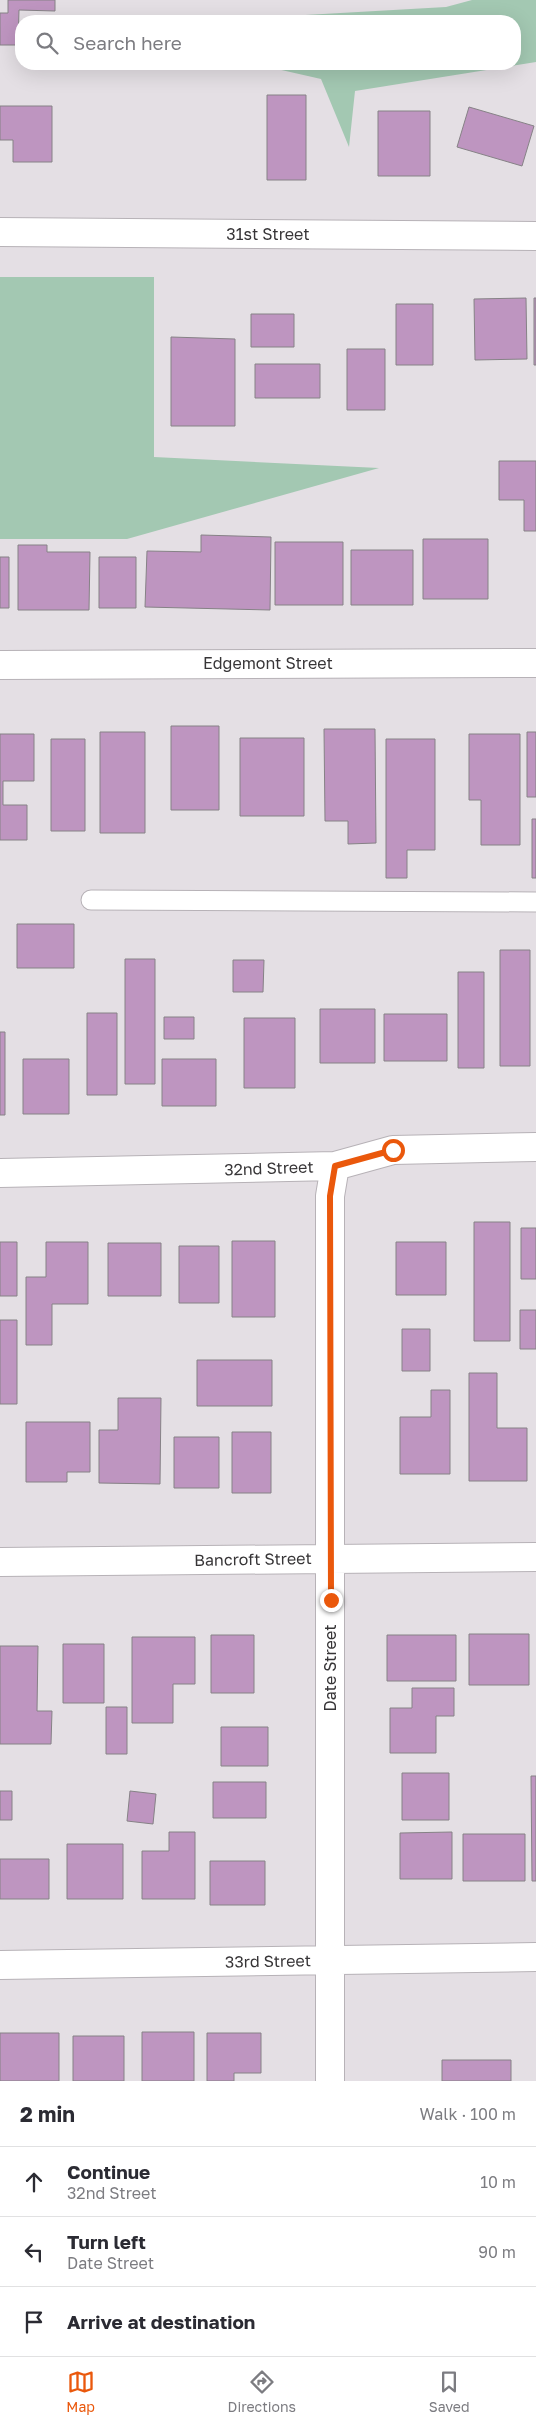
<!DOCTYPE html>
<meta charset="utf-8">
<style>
:root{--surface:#fff;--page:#f2f2f3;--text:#2b2b33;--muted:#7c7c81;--line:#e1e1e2;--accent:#ea580c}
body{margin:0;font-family:"Golos Text",sans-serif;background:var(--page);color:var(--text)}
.stop{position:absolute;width:15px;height:15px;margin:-11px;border:4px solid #ea580c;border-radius:50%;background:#fff}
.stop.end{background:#ea580c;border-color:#fff;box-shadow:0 1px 5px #0008}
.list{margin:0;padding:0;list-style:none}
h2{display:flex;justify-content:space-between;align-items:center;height:65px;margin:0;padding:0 20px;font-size:21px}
h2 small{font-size:16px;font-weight:400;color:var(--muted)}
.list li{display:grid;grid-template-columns:32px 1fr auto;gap:15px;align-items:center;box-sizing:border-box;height:70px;padding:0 20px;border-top:1px solid var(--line)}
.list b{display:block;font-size:19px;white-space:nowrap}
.list p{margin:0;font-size:16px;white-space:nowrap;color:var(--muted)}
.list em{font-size:16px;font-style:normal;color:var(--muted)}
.icon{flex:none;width:28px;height:28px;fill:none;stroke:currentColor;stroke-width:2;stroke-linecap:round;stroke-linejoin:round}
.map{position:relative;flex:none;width:536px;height:2081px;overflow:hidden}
.search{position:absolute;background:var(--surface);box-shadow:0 5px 20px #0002;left:15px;right:15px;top:15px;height:55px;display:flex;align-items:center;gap:12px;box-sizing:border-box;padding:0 18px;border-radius:20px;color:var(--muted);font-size:19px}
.sheet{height:275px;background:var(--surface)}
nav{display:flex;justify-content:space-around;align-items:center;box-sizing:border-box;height:70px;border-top:1px solid var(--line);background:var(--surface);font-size:14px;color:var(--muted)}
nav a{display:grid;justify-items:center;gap:2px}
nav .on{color:var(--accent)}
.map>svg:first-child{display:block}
</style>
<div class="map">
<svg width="536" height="2081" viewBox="0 0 536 2081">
<rect width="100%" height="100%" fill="#e4dfe4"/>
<!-- green -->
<path fill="#a3c8b2" d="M472,0H536V62L355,91L349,147L321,79L255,64H515V21H251L270,17L446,7Z
M0,277H154V457L379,468L127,539H0Z"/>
<!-- building -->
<path fill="#be95c0" stroke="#868286" d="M8,0H55V11L19,10L18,45H0V13H8Z
M267,95H306V180H267Z
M0,106H52V162H13V140H0Z
M469,107L534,126L522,166L457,147Z
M378,111H430V176H378Z
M526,298L527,359L475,360L474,299Z
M534,298H536V365H534Z
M396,304H433V365H396Z
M251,314H294V347H251Z
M171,337L235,339V426H171Z
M347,349H385V410H347Z
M255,364H320V398H255Z
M499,461H536V531H524V500H499Z
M201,535L271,537L270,610L145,607L147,551L201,552Z
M423,539H488V599H423Z
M275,542H343V605H275Z
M18,545H47V552H90L89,610H18Z
M351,550H413V605H351Z
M0,557H9V608H0Z
M99,557H136V608H99Z
M171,726H219V810H171Z
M324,729H375L376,843L348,844V821H325Z
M100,732H145V833H100Z
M527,732H536V797H527Z
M0,734H34V781H3V805H27V840H0Z
M469,734H520V845H481V800H469Z
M240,738H304V816H240Z
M51,739H85V831H51Z
M386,739H435V850H407V878H386Z
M532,819H536V878H532Z
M17,924H74V968H17Z
M500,950H530V1066H500Z
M125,959H155V1084H125Z
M233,960H264L263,992H233Z
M458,972H484V1068H458Z
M320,1009H375V1063H320Z
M87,1013H117V1095H87Z
M384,1014H447V1061H384Z
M164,1017H194V1039H164Z
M244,1018H295V1088H244Z
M0,1032H5V1115H0Z
M23,1059H69V1114H23Z
M162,1059H216V1106H162Z
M474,1222H510V1341H474Z
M521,1228H536V1279H521Z
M232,1241H275V1317H232Z
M0,1242H17V1296H0Z
M46,1242H88V1304H52V1345H26V1277H46Z
M396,1242H446V1295H396Z
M108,1243H161V1296H108Z
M179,1246H219V1303H179Z
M520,1310H536V1349H520Z
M0,1320H17V1404H0Z
M402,1329H430V1371H402Z
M197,1360H272V1406H197Z
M469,1373H497V1428H527V1481H469Z
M431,1390H450V1474H400V1417H431Z
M118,1398H161L160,1484L99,1483V1430H118Z
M26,1422H90V1472H67V1482H26Z
M232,1432H271V1493H232Z
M174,1437H219V1488H174Z
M469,1634H529V1685H469Z
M211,1635H254V1693H211Z
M387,1635H456V1681H387Z
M132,1637H195V1684H173V1723H132Z
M63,1644H104V1703H63Z
M0,1646H38L37,1711H52L51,1744H0Z
M412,1688H454V1716H436V1753H390V1708H412Z
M106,1707H127V1754H106Z
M221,1727H268V1766H221Z
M402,1773H449V1820H402Z
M531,1776H536V1881H532Z
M213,1782H266V1818H213Z
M0,1791H12V1820H0Z
M130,1791L156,1794L153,1824L127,1821Z
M169,1832H195V1899H142V1851H169Z
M452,1832V1879H400V1833Z
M463,1834H525V1881H463Z
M67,1844H123V1899H67Z
M0,1859H49V1899H0Z
M210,1861H265V1905H210Z
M142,2032H194V2081H142Z
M0,2033H59V2081H0Z
M207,2033H261V2073H234V2081H207Z
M73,2036H124V2081H73Z
M442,2060H511V2081H442Z"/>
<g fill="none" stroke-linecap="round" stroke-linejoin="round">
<!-- lane casing -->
<g stroke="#b7b2b7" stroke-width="21">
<path id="lane" d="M91,900L536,902"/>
</g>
<!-- street casing -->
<g stroke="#b7b2b7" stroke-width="30">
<path id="street" d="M0,232L536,236
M0,665L536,663
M0,1173L335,1166L393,1150L536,1147
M0,1562L536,1557
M0,1965L536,1957
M330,2081V1196L335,1166"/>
</g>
<!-- lane -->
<use href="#lane" stroke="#fff" stroke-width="19"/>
<!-- street -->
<use href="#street" stroke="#fff" stroke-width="28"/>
</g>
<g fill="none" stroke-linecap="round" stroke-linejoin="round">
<!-- route -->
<path stroke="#ea580c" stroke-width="6" d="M331,1600L330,1196L335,1166L393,1150"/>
</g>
<g text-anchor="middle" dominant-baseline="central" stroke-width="4" stroke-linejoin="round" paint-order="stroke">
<!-- street labels -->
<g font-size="16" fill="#373537" stroke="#fff">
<text x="268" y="234">31st Street</text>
<text x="268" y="663">Edgemont Street</text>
<text transform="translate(269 1168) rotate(-2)">32nd Street</text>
<text transform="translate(253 1559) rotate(-1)">Bancroft Street</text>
<text transform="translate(330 1668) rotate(-90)">Date Street</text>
<text transform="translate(268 1961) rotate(-1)">33rd Street</text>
</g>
</g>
</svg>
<div class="stop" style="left:393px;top:1150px"></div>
<div class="stop end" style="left:331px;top:1600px"></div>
<div class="search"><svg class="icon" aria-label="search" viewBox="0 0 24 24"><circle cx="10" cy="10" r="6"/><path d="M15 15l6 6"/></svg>Search here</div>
</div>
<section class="sheet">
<h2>2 min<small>Walk · 100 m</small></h2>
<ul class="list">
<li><svg class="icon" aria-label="ahead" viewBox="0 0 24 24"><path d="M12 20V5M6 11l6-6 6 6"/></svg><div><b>Continue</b><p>32nd Street</p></div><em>10 m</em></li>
<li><svg class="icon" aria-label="left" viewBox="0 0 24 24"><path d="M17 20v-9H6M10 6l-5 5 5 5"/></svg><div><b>Turn left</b><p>Date Street</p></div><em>90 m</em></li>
<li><svg class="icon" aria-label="arrive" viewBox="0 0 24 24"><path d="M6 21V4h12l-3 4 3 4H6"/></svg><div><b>Arrive at destination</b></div></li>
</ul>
</section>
<nav>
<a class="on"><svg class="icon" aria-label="map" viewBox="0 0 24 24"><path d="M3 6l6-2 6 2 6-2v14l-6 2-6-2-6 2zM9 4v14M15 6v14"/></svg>Map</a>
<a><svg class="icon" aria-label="directions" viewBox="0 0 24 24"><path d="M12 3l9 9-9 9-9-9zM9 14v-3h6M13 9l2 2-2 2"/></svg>Directions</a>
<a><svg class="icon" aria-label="saved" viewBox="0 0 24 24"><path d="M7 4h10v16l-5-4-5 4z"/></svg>Saved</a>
</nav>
